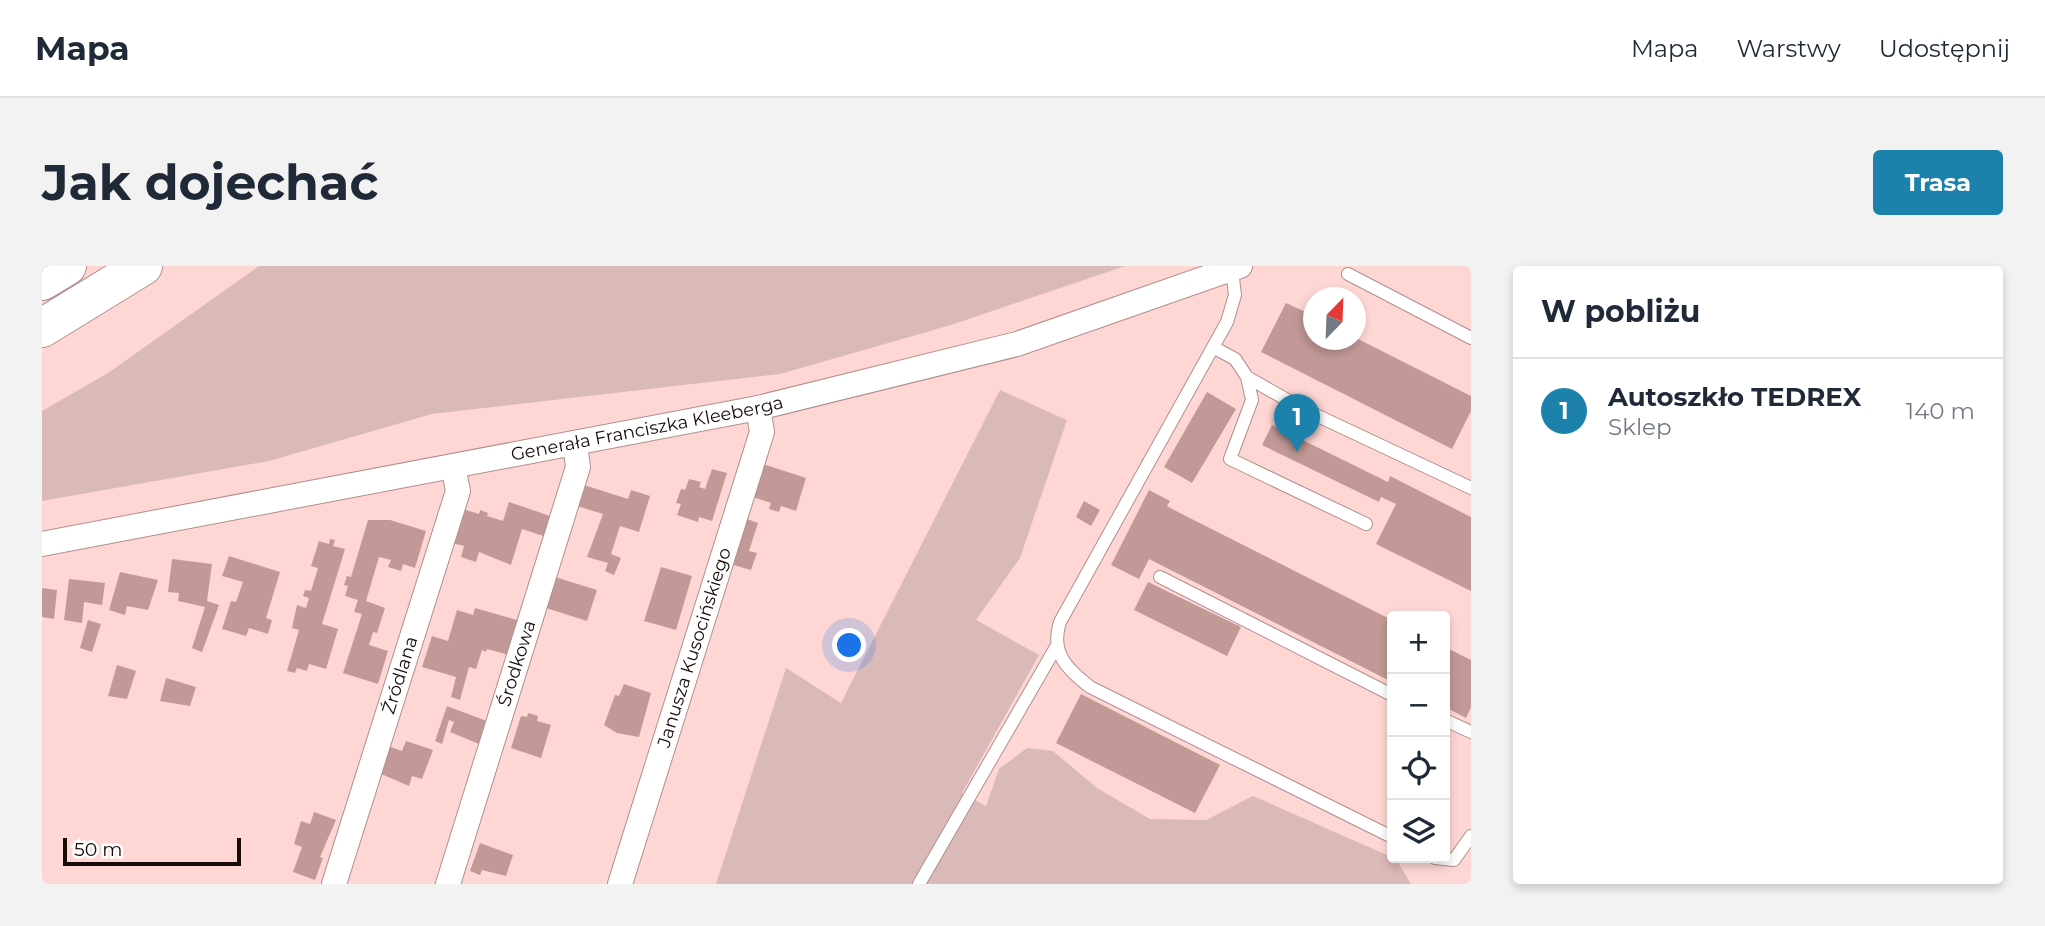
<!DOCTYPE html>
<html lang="pl">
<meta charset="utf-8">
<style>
:root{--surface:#fff;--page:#f2f2f3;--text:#1f2937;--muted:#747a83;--line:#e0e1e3;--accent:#1c82ac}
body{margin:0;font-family:Montserrat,sans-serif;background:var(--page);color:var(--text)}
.controls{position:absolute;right:21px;bottom:21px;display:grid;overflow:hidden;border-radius:7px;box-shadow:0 4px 10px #0003}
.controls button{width:63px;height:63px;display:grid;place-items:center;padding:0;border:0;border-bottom:2px solid var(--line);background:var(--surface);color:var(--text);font:35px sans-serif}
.compass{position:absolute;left:1261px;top:21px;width:63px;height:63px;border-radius:50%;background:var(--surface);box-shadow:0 4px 10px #0003;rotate:23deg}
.scale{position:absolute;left:21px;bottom:18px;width:178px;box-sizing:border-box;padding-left:7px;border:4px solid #170b0a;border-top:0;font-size:19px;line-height:24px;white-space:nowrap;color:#170b0a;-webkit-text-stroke:5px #fff;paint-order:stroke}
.you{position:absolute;left:808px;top:380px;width:24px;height:24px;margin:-18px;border:5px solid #fff;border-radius:50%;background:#1a73e8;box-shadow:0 0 0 10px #1a73e833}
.badge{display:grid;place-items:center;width:46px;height:46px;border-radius:50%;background:var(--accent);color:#fff;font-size:23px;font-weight:700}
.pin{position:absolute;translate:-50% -58px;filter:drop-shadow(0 2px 4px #0008)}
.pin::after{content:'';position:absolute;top:37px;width:24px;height:21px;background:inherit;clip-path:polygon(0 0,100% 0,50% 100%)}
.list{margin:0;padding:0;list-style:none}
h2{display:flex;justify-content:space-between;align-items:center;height:91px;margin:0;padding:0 28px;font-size:30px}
h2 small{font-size:23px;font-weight:400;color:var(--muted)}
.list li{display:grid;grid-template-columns:46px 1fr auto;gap:21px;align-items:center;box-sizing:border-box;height:105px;padding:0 28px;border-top:2px solid var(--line)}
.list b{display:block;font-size:26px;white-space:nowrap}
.list p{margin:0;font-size:23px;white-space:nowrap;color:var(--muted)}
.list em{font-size:23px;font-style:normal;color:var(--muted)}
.icon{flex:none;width:38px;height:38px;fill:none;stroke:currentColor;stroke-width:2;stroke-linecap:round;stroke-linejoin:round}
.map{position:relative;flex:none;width:1429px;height:618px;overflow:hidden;border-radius:7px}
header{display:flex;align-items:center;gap:42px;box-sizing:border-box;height:98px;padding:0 35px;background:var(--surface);border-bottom:2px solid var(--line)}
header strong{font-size:33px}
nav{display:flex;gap:38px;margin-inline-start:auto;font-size:24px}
.intro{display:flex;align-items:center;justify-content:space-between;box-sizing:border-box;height:168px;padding:0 42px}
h1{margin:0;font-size:49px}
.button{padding:18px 32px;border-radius:7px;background:var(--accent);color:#fff;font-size:24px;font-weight:700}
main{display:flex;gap:42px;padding:0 42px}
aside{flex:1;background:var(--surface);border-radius:7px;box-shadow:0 4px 10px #0003}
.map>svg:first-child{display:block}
</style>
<header>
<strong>Mapa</strong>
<nav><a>Mapa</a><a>Warstwy</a><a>Udostępnij</a></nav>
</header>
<div class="intro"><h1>Jak dojechać</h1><a class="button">Trasa</a></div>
<main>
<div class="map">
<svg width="1429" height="618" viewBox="0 0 1429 618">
<rect width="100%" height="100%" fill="#fed7d4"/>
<!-- green -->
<path fill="#dabab8" d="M217,0H1083L909,59L738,108L390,148L227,195L0,235V145L66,107Z
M958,124L1025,154L978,292L934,354L997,389L920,527L944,540L957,503L985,482L1011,485L1055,522L1108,553L1164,554L1211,530L1354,593L1369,618H674L744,402L799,437Z"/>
<!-- building -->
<path fill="#c29996" d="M1244,37L1272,50V74L1314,72L1429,130V145L1410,183L1219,86Z
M1165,126L1194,143L1150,217L1122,201Z
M1230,159L1346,216L1348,210L1429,251V325L1334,278L1354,238L1339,231L1337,236L1220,179Z
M721,198L764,212L754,245L739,240L737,246L727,243L729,237L711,231Z
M670,203L685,207L670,255L657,251L656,256L635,249L639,238L634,237L639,223L643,224L647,213L659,216L657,221L663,223Z
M542,219L586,233L589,224L608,230L597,266L578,260L569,288L579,292L572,309L563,305L566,297L545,291L561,248L535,240Z
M1107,224L1128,235L1125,240L1132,244L1350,354V416L1107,293L1097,313L1069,299Z
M1042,235L1058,244L1049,260L1034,251Z
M467,236L514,252L508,272L480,263L469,299L437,286L434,296L419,291L422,280L410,277L421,243L437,248L438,244L446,247L445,250L461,255Z
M702,252L716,257L707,285L715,287L709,304L688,298Z
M326,254H348L384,265L373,302L361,298L359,305L346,301L349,294L337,291L324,335L343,342L335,367L331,366L327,379L346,385L336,418L301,407L320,348L312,346L316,334L303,330L306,320L302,319L305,310L309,311Z
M288,273L293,274L291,280L303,283L280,358L296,363L284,403L267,398L265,405L255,402L253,407L245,405L257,364L250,362L255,339L264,342L267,332L261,330L263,324L269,325L276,302L269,300L277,275L287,278Z
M187,290L238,306L224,352L230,354L226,368L207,362L204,370L180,363L189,335L194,336L201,316L180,310Z
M130,293L170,298L165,335L177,339L160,386L150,382L163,341L136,335L137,327L126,326Z
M619,301L650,310L634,364L602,355Z
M78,306L116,314L106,344L85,340L83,349L67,344Z
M513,311L555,324L545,355L501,341Z
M27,313L63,317L60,339L42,336L40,357L22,354Z
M1106,316L1199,361L1185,390L1092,344Z
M0,322L15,324L12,353L0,351Z
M433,342L482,356L471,390L445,383L444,386L440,384L434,403L427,401L418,434L409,431L414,411L380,401L390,370L406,375L415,344L431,349Z
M46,354L59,358L50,386L38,382Z
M1403,381L1429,394V441L1424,452L1403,441Z
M75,399L94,405L85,433L66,430Z
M124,412L154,421L148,440L118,435Z
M582,418L609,427L597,471L575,467L562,459L573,429L577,430Z
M1039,428L1178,499L1153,547L1014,477Z
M405,440L450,457L442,480L408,466L412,456L407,454L400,478L393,475Z
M486,447L496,450L495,455L509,459L499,492L469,482L479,450L485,451Z
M364,475L391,484L380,513L370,510L367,520L337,507L346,480L360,485Z
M272,546L294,554L278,591L281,592L273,614L251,606L260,581L252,578L259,555L268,558Z
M438,577L471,589L464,610L440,604L438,609L428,605Z"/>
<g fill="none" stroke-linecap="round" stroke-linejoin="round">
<!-- lane casing -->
<g stroke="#b28e8c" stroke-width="14">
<path id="lane" d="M1190,4L1193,29L1185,56L1018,356C1008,387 1025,403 1048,421L1350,571
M1306,8L1429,72
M1171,81L1193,93L1205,111L1259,142L1429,222
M1205,111L1210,134L1188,193L1324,258
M1118,311L1350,429
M1403,454L1429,466
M1393,592L1412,594L1429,570
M877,618L1014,381"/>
</g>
<!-- street casing -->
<g stroke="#b28e8c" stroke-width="26">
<g id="street">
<path id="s1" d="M0,278L716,142L975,78L1198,0"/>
<path id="s2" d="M292,618L416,225L411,200"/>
<path id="s3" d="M406,618L536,201L533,177"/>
<path id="s4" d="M578,618L720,166L716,142"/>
</g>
</g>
<!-- highway casing -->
<g stroke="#b28e8c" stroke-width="40">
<path id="highway" d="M0,15L25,0
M0,62L101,0"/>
</g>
<!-- lane -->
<use href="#lane" stroke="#fff" stroke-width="12"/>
<!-- street -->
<use href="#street" stroke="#fff" stroke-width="24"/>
<!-- highway -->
<use href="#highway" stroke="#fff" stroke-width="38"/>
</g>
<g text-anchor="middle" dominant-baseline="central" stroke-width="5" stroke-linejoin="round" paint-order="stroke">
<!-- street labels -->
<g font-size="18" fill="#170b0a" stroke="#fff">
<text stroke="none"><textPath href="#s1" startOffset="616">Generała Franciszka Kleeberga</textPath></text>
<text stroke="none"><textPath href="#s4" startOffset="248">Janusza Kusocińskiego</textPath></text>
<text stroke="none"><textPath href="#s3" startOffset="231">Środkowa</textPath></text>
<text stroke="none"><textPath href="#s2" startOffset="219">Źródlana</textPath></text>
</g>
</g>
</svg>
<div class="controls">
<button>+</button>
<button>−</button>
<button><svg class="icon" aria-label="locate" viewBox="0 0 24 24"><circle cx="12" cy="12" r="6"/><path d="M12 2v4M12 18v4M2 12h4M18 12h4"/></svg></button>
<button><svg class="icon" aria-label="layers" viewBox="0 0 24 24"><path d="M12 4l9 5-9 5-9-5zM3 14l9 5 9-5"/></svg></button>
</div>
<svg class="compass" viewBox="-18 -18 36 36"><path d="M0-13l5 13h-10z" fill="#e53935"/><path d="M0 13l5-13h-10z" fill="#747a83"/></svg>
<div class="scale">50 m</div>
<div class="you"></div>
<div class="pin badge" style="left:1255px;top:186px">1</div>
</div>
<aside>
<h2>W pobliżu<small></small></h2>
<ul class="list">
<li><span class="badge">1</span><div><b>Autoszkło TEDREX</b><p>Sklep</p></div><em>140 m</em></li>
</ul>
</aside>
</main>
